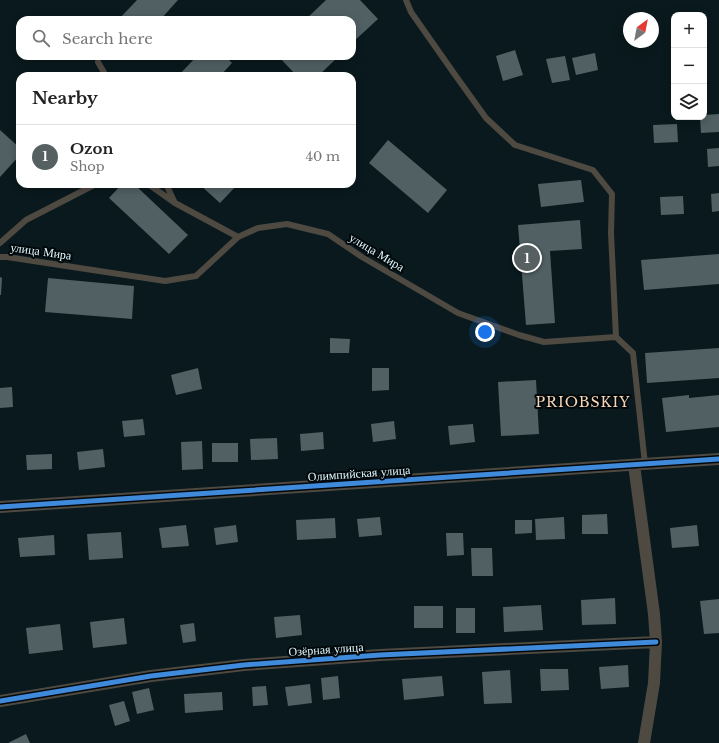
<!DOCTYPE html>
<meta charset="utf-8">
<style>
:root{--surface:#fff;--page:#f2f2f2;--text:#222;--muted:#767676;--line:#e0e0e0;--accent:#576061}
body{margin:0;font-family:"Libre Baskerville",serif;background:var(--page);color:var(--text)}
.controls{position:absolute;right:12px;top:12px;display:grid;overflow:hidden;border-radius:8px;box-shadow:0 2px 10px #0003}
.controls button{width:36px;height:36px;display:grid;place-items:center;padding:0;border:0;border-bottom:1px solid var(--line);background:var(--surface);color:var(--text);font:20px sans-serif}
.compass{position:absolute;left:623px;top:12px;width:36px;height:36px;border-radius:50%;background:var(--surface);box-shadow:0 2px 10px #0003;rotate:32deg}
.you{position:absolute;left:485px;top:332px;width:14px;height:14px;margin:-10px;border:3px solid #fff;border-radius:50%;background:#1a73e8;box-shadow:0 0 0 6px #1a73e833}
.badge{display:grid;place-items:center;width:26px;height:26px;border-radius:50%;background:var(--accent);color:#fff;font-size:13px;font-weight:700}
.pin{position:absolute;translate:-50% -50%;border:2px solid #fff;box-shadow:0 1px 4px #0006}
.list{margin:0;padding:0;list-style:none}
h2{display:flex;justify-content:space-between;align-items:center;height:52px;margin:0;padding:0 16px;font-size:17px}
h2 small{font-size:13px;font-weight:400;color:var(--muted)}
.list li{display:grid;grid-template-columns:26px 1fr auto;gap:12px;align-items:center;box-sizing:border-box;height:64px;padding:0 16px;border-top:1px solid var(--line)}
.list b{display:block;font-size:15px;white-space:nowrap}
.list p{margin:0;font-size:13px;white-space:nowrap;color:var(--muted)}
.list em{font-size:13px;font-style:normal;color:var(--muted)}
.icon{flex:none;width:22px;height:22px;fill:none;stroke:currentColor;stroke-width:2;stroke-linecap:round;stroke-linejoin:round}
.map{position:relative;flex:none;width:719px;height:743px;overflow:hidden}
.search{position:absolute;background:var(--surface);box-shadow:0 2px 10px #0003;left:16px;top:16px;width:340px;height:44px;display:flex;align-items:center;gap:10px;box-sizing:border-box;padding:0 14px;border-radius:12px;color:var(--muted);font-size:15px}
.panel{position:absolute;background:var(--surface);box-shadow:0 2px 10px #0003;left:16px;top:72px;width:340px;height:116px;border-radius:12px}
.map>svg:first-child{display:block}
</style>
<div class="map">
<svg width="719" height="743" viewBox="0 0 719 743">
<rect width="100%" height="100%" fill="#09191d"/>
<!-- building -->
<path fill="#516063" d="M137,0H178L160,20H118Z
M326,0H360L378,19L352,43V20H305Z
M515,50L523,75L503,81L496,56Z
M595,53L598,70L576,75L572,58Z
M197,56H225L232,63L220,76H178Z
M278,56H339L318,76H297Z
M565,56L570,80L552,83L546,59Z
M719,114V132L701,133L700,117H704V115Z
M677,124L678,142L654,143L653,125Z
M0,130L20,148V155L0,177Z
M388,140L447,190L428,213L369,163Z
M719,148V166L708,167L707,149Z
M581,180L584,202L541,207L538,184Z
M122,184H134L188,235L169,254L109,198Z
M199,184H238L220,203Z
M719,193V211L712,212L711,194Z
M683,196L684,214L661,215L660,197Z
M580,220L582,249L550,251L555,323L526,325L518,225Z
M719,254V284L644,290L641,260Z
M0,277L2,278L1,295H0Z
M48,278L134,286L132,319L45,312Z
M330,338L350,339L349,353H330Z
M719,348V378L647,383L645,353Z
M198,368L202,389L176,395L171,375Z
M372,368H389V390L372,391Z
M536,380L539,434L501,436L498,382Z
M12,387L13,407L0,408V388Z
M689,395V398L719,395V427L666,432L662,398Z
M143,419L145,435L124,437L122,421Z
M394,421L396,439L373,442L371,424Z
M473,424L475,442L450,445L448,426Z
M323,432L324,449L301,451L300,434Z
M277,438L278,459L251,460L250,439Z
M202,441L203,469L182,470L181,442Z
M212,443H238V462H212Z
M103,449L105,467L79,470L77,452Z
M52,454V469L27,470L26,455Z
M607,514L608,534H582V515Z
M380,517L382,535L359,537L357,519Z
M564,517L565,539L536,540L535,519Z
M335,518L336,538L297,540L296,520Z
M515,520H532V533L515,534Z
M186,525L189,546L162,548L159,528Z
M236,525L238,542L216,545L214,528Z
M697,525L699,546L672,548L670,528Z
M121,532L123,558L89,560L87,534Z
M446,533H463L464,555L447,556Z
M54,535L55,555L20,557L18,538Z
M471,548H492L493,576H472Z
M615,598L616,624L582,625L581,600Z
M719,599V633L704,634L700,601Z
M541,605L543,630L504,632L503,607Z
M414,606H443V628H414Z
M456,608H475V633H456Z
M300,615L302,635L276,638L274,617Z
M124,618L127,644L93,648L90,622Z
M194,623L196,641L183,643L180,625Z
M60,624L63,650L29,654L26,628Z
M628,665L629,687L601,689L599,667Z
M540,669H568L569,690L541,691Z
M510,670L512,703L484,704L482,672Z
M338,676L340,698L323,700L321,678Z
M442,676L444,696L404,700L402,679Z
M310,684L312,703L288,706L285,687Z
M266,686L268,705L253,706L252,687Z
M149,688L154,710L137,714L132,692Z
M222,692L223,710L185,713L184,694Z
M124,701L130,721L115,726L109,705Z
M26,734L30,743H8Z"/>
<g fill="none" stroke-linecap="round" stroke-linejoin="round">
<!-- service -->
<path stroke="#4e4941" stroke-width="6" d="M406,0L411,12L453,72L486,118L515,145L593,170L612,194L611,233L616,337
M98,62L106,76
M148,184L175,203L238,237
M166,184L174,201
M0,243L26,220L96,184
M0,257H7L165,281L196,276L238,237L258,228L287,224L328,234L362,257L458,313L519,335L544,342L616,337L633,353L645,464"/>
<!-- minor -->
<path stroke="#4e4941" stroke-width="12" d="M634,465L654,614L656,642L654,683L644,743
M0,507L719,459
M0,701L151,676L244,665L380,655L656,642"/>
<!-- cycleway casing -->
<g stroke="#00080b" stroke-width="8">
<path id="cycleway" d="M0,507L719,459
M0,701L151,676L244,665L380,655L656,642"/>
</g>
<!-- cycleway -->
<use href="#cycleway" stroke="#408adc" stroke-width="5"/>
</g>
<g text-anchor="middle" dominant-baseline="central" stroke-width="4" stroke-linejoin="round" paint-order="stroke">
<!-- street labels -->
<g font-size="12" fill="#e3f9fe" stroke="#00080b">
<text transform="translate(41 251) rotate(8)">улица Мира</text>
<text transform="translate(377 252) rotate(31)">улица Мира</text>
<text transform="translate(359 473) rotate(-4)">Олимпийская улица</text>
<text transform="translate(326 649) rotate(-4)">Озёрная улица</text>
</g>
<!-- quarter labels -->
<g font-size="14" letter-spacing="1" fill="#f8d5b3" stroke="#00080b">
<text x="583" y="402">PRIOBSKIY</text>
</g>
</g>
</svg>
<div class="controls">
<button>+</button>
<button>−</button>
<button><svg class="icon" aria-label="layers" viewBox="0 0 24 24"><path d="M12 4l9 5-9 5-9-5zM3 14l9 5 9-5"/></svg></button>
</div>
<svg class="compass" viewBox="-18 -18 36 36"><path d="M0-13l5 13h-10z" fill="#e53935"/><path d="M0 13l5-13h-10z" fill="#767676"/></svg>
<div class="you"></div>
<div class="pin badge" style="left:527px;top:258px">1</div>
<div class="search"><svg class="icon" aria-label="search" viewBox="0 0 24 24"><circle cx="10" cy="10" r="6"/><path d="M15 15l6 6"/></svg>Search here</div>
<section class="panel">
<h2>Nearby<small></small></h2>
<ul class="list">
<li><span class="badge">1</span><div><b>Ozon</b><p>Shop</p></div><em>40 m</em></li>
</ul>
</section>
</div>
